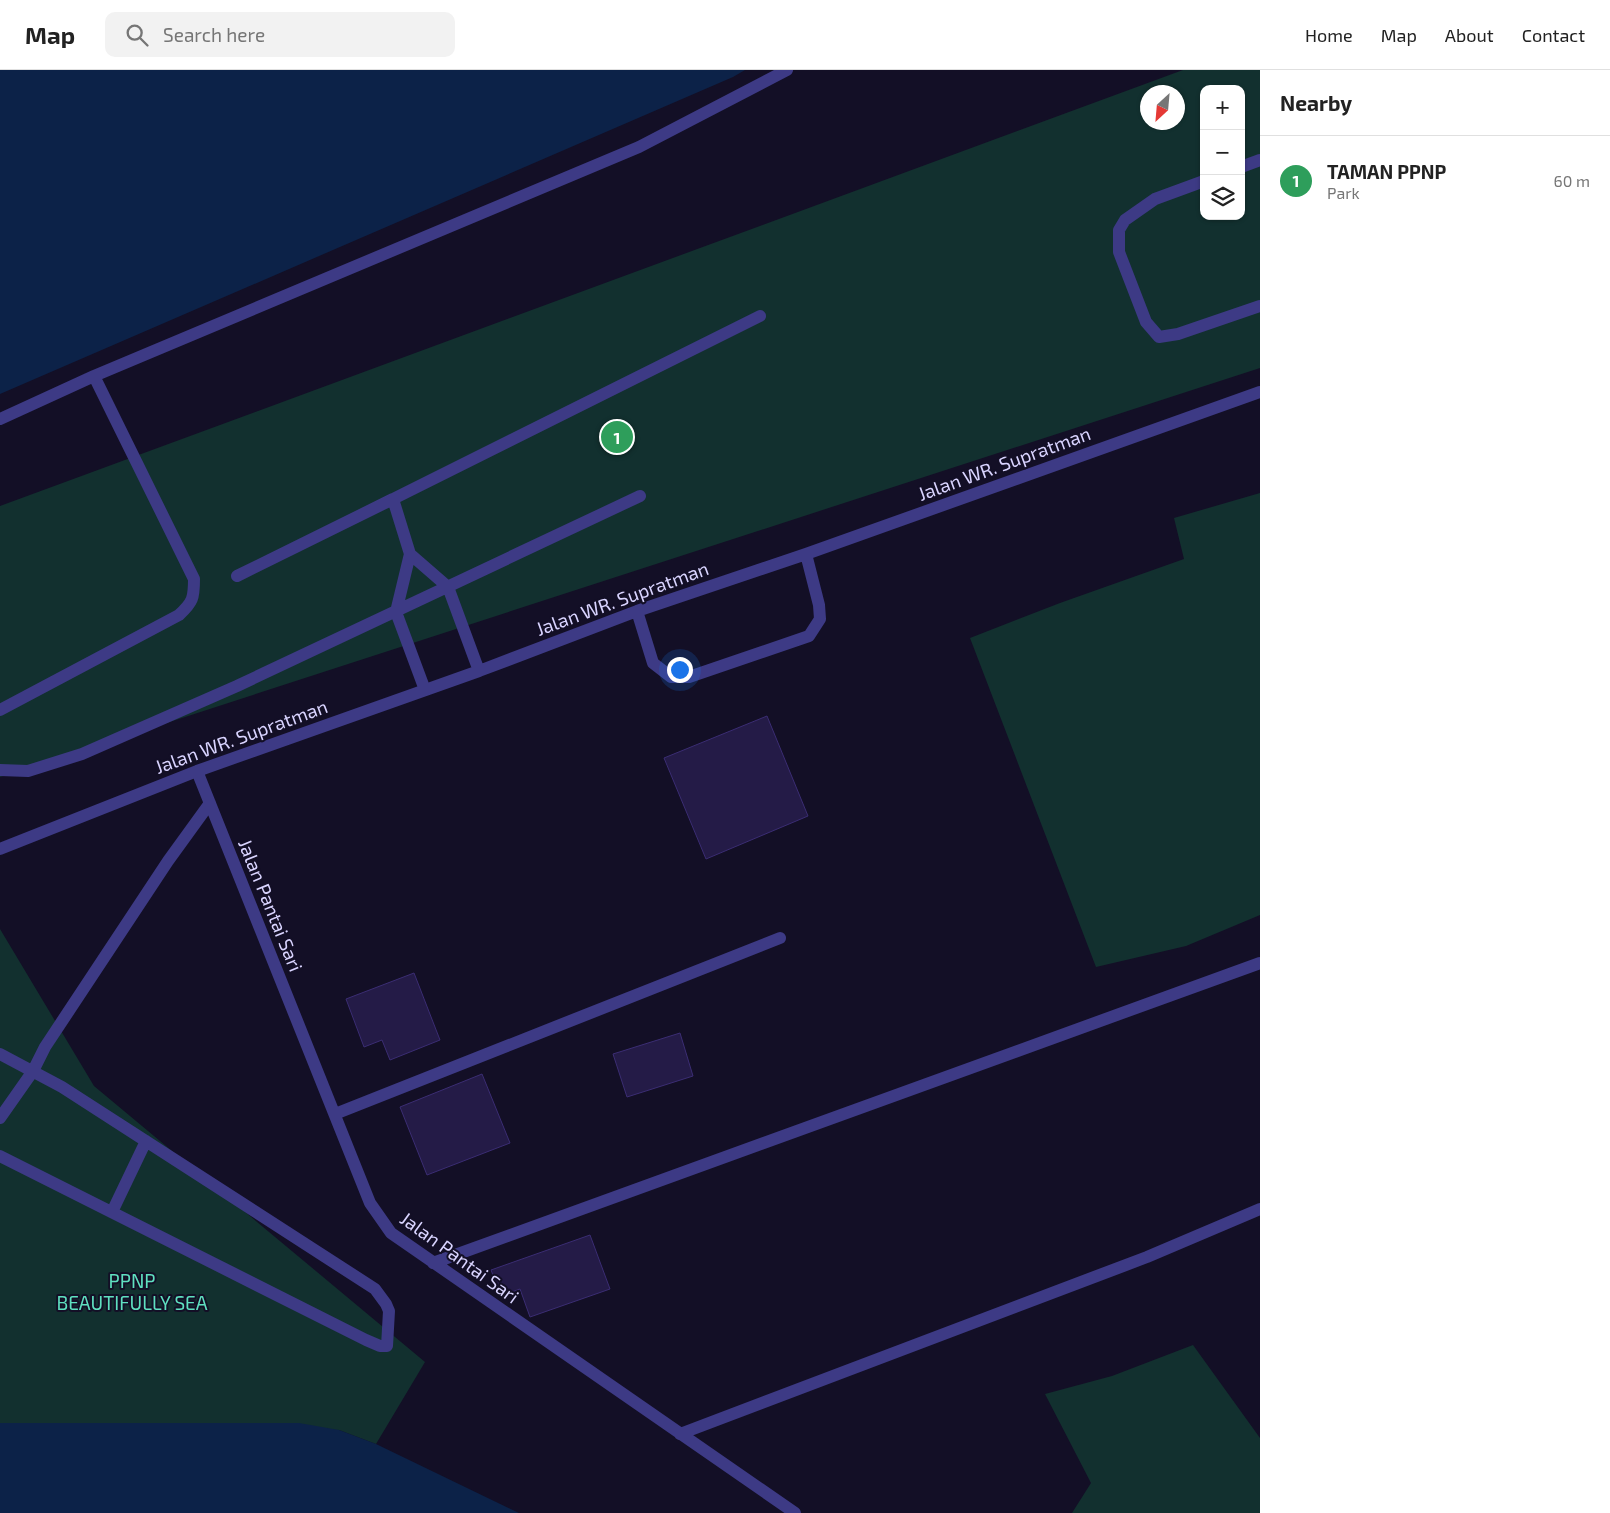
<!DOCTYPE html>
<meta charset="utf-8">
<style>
:root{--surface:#fff;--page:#f2f2f2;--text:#222;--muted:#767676;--line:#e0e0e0;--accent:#137a85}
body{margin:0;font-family:"Exo 2",sans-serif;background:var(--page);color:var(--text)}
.controls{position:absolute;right:15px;top:15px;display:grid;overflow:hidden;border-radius:10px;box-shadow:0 1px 4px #0004}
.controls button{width:45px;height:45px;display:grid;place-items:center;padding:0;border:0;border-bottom:1px solid var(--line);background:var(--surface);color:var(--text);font:25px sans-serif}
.compass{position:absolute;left:1140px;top:15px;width:45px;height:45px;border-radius:50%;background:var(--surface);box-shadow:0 1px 4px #0004;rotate:206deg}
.you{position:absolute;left:679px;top:599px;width:18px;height:18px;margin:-12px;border:4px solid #fff;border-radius:50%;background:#1a73e8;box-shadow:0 0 0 8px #1a73e833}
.badge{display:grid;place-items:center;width:32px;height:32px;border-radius:50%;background:var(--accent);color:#fff;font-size:16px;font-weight:700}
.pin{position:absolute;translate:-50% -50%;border:2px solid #fff;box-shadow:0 1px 5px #0006}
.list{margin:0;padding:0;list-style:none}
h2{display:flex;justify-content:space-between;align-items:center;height:65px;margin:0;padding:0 20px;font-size:21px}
h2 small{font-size:16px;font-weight:400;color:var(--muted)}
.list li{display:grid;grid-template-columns:32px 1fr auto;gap:15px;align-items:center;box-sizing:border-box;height:90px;padding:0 20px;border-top:1px solid var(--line)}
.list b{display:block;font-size:19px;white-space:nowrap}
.list p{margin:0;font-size:16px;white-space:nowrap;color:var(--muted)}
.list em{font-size:16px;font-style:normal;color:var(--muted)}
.icon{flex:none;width:28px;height:28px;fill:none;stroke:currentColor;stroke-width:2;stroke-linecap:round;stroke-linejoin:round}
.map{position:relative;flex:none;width:1260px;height:1443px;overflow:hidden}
header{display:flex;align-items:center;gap:30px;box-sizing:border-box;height:70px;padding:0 25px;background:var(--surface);border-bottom:1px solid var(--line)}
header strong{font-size:24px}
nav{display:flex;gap:28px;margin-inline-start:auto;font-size:18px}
.search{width:350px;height:45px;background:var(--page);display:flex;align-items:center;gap:12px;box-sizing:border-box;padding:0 18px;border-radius:10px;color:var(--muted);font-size:19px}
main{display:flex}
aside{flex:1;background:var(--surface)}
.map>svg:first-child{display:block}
</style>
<header>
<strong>Map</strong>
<div class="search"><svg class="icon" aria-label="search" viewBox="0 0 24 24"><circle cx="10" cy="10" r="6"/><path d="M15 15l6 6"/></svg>Search here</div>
<nav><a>Home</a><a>Map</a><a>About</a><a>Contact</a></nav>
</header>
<main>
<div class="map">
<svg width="1260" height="1443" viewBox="0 0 1260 1443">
<rect width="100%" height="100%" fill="#130f26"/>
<!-- green -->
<path fill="#12302f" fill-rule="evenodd" d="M1183,0H1260V298L0,707V436ZM1204,19H1241V146H1204ZM1148,22H1178V52H1148Z
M1260,423V845L1186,876L1096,897L970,568L1060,533L1184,489L1174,448Z
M0,859L94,1016L425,1292L376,1374L339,1360L0,1353Z
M1193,1275L1260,1368V1443H1072L1091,1413L1045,1324L1112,1306Z"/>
<!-- water -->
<path fill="#0c2248" d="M0,0H745L733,7L0,324Z
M0,1353H299L339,1360L376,1374L519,1443H0Z"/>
<!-- building -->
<path fill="#241b47" stroke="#3b2d73" d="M767,646L808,746L706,789L664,688Z
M414,903L440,970L390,990L382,970L364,977L346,929Z
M680,963L693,1006L627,1027L613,984Z
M482,1004L510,1073L427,1105L400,1037Z
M590,1165L610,1219L530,1247L520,1219L501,1226L491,1200Z"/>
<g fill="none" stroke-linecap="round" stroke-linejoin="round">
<!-- minor -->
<path stroke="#3d3a85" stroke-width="12" d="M1241,97L1260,90
M1204,111L1155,129L1125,150L1119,160V182L1146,252L1159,267L1178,264L1260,236
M0,349L94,306L639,77L787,0
M410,484L396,542L425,620
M237,506L393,429
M637,541L653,593L671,607H689L809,566L820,549L819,535L806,484
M479,601L448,517L410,484L393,429L760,246
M0,640L179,545C193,532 194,528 194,509L94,306
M0,700L28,701L82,684L237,616L640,426
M197,701L370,1133L391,1163L795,1443
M0,779L197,701L479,601L637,541L806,484L1260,322
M0,984L62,1017L375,1219L386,1234L389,1241L387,1276H380L366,1270L0,1086
M335,1044L780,868
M0,1048L33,1001L45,977L168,791L210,733
M112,1142L146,1071
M433,1193L1260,893
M680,1364L1147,1187L1260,1139"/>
</g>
<g text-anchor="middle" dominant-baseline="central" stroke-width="4" stroke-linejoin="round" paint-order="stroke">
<!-- street labels -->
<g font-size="19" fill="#d9d4ff" stroke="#130f26">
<text transform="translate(1004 393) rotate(-20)">Jalan WR. Supratman</text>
<text transform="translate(622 528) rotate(-20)">Jalan WR. Supratman</text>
<text transform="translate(241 666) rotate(-20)">Jalan WR. Supratman</text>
<text transform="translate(271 835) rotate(68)">Jalan Pantai Sari</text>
<text transform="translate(460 1187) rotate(36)">Jalan Pantai Sari</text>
</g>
<!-- park labels -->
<g font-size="19" fill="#5fe0c0" stroke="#130f26">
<text x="132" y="1210">PPNP<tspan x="132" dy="22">BEAUTIFULLY SEA</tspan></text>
</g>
</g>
</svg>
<div class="controls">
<button>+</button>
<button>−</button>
<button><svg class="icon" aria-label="layers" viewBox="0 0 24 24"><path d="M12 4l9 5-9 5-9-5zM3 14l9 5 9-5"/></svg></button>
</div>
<svg class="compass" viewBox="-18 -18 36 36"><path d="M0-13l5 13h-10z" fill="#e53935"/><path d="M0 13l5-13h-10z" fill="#767676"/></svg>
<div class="you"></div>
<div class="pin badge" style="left:617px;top:367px;background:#2e9e5b">1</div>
</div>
<aside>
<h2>Nearby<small></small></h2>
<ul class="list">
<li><span class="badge" style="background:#2e9e5b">1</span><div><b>TAMAN PPNP</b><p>Park</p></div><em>60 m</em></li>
</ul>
</aside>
</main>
